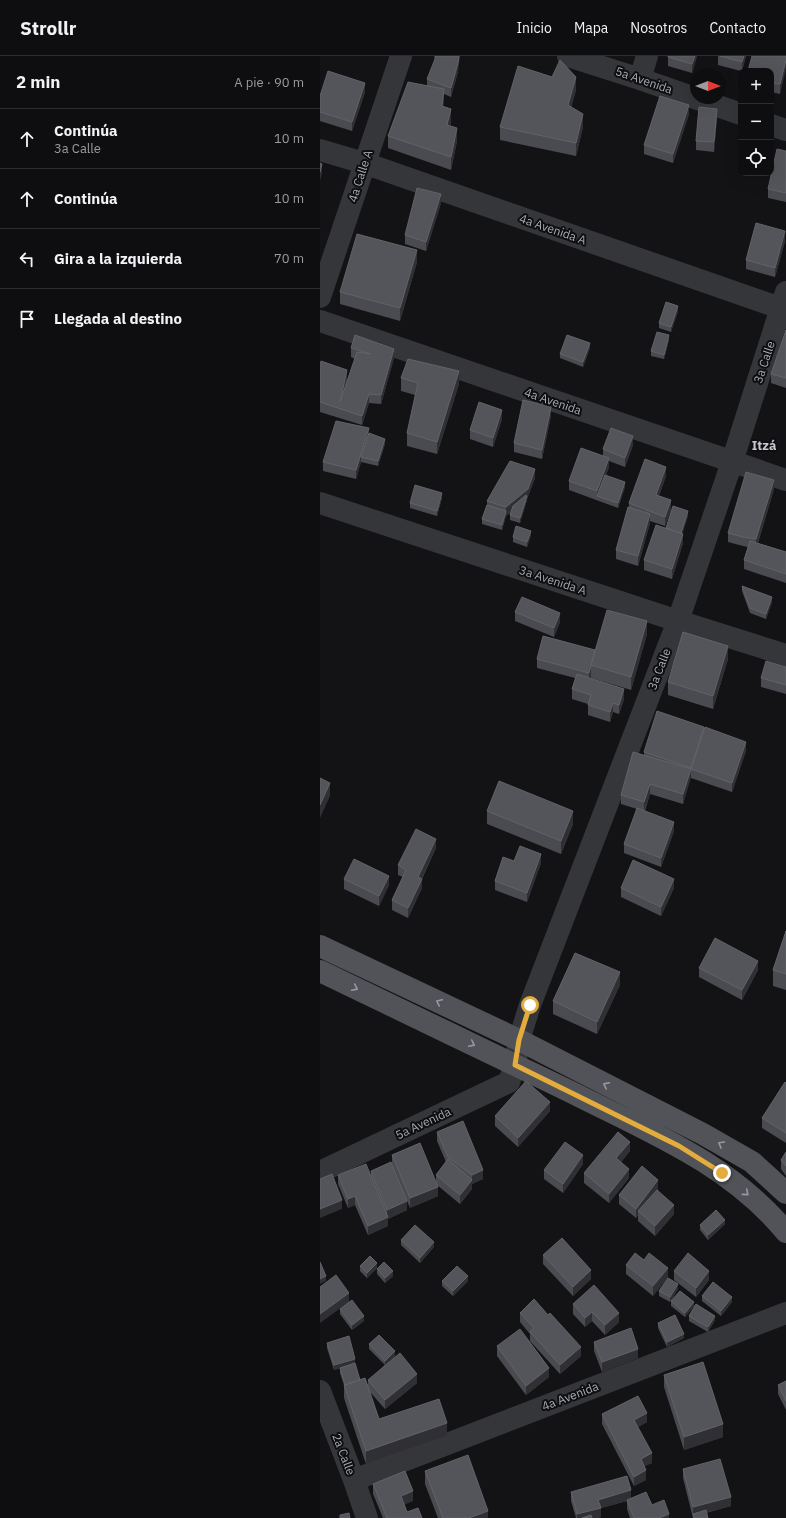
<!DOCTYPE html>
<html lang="es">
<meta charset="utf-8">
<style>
:root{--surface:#0e0e10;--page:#1c1c1e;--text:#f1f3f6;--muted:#9b9c9f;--line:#2e2e30}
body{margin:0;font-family:"IBM Plex Sans",sans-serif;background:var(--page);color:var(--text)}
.controls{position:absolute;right:12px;top:12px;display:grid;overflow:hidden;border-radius:8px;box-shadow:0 4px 16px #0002}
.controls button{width:36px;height:36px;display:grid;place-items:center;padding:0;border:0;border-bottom:1px solid var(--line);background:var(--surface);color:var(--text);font:20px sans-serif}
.compass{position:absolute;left:370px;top:12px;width:36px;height:36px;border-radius:50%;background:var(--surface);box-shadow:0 4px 16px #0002;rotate:90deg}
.stop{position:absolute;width:12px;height:12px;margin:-9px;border:3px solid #e4ac3c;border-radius:50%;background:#fff}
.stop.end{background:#e4ac3c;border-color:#fff;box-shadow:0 1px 4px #0008}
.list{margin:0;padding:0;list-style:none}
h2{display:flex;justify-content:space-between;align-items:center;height:52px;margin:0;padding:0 16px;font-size:17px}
h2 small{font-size:13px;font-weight:400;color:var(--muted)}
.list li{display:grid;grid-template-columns:26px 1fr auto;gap:12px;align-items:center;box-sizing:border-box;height:60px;padding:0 16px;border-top:1px solid var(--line)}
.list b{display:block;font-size:15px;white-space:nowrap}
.list p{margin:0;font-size:13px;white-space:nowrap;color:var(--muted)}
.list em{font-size:13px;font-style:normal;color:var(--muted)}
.icon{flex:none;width:22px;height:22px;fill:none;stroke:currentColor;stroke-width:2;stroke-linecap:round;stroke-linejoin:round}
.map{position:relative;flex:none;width:466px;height:1462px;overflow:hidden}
header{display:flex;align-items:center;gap:24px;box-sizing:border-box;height:56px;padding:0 20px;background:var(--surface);border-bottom:1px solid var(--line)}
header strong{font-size:19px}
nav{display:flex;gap:22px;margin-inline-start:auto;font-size:14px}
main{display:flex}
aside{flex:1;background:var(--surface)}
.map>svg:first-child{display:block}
</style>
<header>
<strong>Strollr</strong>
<nav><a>Inicio</a><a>Mapa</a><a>Nosotros</a><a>Contacto</a></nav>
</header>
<main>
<aside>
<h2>2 min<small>A pie · 90 m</small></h2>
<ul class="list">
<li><svg class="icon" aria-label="ahead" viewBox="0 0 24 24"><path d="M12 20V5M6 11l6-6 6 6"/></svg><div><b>Continúa</b><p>3a Calle</p></div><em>10 m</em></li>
<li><svg class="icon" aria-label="ahead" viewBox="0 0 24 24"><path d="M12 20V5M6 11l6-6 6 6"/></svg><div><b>Continúa</b></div><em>10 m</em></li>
<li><svg class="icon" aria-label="left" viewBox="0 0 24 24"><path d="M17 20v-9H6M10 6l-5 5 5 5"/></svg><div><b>Gira a la izquierda</b></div><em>70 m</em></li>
<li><svg class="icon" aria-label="arrive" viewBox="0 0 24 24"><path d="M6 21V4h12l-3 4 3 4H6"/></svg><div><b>Llegada al destino</b></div></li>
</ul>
</aside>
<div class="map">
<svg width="466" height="1462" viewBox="0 0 466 1462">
<rect width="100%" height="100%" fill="#131315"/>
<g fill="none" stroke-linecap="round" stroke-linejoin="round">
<!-- street -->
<path stroke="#35363a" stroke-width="22" d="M248,0L320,23L421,58
M320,23L327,0
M451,69L466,74
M0,94L44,107L466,254
M0,241L81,0
M0,265L466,424
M0,447L358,565L466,599
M0,1116L189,1026L195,1009L199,984L210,949L358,565L412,406L466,236
M0,1335L34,1424L47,1462
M34,1424L466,1257"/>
<!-- primary -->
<path stroke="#515358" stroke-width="22" d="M0,890L199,984L383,1078L432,1106L466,1137
M0,915C84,956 169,996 253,1037C330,1076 410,1108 466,1176"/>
</g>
<!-- wall -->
<path fill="#4a4b50" d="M377,0L372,17L348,10V1Z
M398,0H426L422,15H421L398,9Z
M466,0L460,38L451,36V15Z
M138,16L131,41L124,38L123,50L131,66L130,70L137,85L131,114L68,92V80L107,29V23Z
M256,34L251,51L263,71L256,100L180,84V71Z
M45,36L32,75L0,65V40Z
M369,58L353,107L324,98V89Z
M397,62L394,96L376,94V85Z
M466,95V146L448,142V133Z
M121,147L106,195L85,188V179Z
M465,185L455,221L426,213V204Z
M97,206L80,265L20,248V236Z
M358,255L351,276L339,272V267Z
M466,274V332L451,327V318Z
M349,284L344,303L331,300V295Z
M31,292L74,302L61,348L49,347L42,369L0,356V309L27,323L26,329L35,303L31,301Z
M270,292L263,311L240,302V298Z
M81,322L139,328L117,398L87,390V377L95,339L81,335Z
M231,360L222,403L194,396V387Z
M182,363L173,391L150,383V374Z
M49,377L65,388L58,410L41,406L36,423L3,415V406Z
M313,389L305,411L289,405V411L286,419L305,431L298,452L249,434V425L283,400V393Z
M346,420L339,440L351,454L345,470L330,465V467L318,510L296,503V494L309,452V447Z
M215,422L207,443V444L200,467L190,464V459L191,456L186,460L182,474L162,468V463L167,449V445Z
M454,433L438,487L466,496V527L424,513V504L428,491L423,490L408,486V477Z
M122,442L117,460L90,452V447Z
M368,460L362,477L363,487L352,523L324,514V504L346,472Z
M211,479L207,491L193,486V481Z
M422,530L452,546L446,563L430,557L422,535Z
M195,556L240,566L234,581L195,565Z
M327,578L311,634L271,622V618L270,623L304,643L299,658L293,656L290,666L268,659V648L252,643V633L255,622L217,612V603L275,594Z
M408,603L393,653L348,639V626Z
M466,611V638L441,631V622Z
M384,675L426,695L412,736L371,722V719L363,748L330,738L325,755L354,775L341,811L304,797V788L317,753L301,748V739L324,699V696Z
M167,755L253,768L241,798L167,768Z
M116,792L102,823V832L88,862L72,854V844L83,821L78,819V809Z
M194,805L221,807L207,846L175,834V825Z
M24,823L69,829L59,850L24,833Z
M301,832H354L341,860L301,841Z
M466,875V934L453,930V914Z
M379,912L438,914L422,944L379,921Z
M300,929L277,978L233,958V945Z
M466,1027V1087L442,1072V1062Z
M230,1055L198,1091L175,1070V1060Z
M117,1076L163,1123L152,1128V1133L140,1148L117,1129L118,1140L90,1152L72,1108V1099L116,1126V1119L126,1106L117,1085Z
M310,1095L301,1106L309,1122L289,1147L264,1127V1117Z
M466,1096V1120L461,1113V1104Z
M263,1108L243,1137L224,1123V1114Z
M51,1115L87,1154L68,1163V1170L48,1179L35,1149L28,1152L18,1128V1119H51Z
M338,1133V1134L354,1158L335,1180L318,1165V1159L316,1162L299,1148V1139Z
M405,1168L388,1184L380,1174V1169Z
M81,1184L114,1191L100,1207L81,1189Z
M223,1199L271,1223L253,1240L223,1208Z
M324,1204L348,1221L333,1240L306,1218V1209Z
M40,1210L57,1212L47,1222L40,1215Z
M57,1213L73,1220L65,1227L57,1218Z
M354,1215L389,1224L376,1241L354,1224Z
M122,1225H148L133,1240L122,1230Z
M358,1233L350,1246L339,1240V1235Z
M382,1240L412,1246L401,1260L382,1245Z
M351,1245L374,1250L365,1261L351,1250Z
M253,1248L299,1266L285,1279L272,1265L265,1271L253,1258Z
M20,1253L44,1265L32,1274L20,1258Z
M200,1257L261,1300L240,1318L210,1285V1278L200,1266Z
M369,1260L395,1264L388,1276L369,1265Z
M338,1267L364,1282L347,1291L338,1272Z
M274,1286L318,1302L282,1316L274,1295Z
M7,1287L35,1308L40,1324L48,1329V1324L65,1309L49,1293V1288L75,1300L68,1307L97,1327L65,1353L50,1336L59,1363L127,1380L46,1408L24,1342V1329L20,1317V1312L14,1314L7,1292Z
M177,1290L229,1321L206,1339L177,1300Z
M344,1319L403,1381L364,1394L344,1331Z
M466,1325V1354L458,1338V1329Z
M282,1358L327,1366L318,1371L332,1407L324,1410L326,1424L314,1430L282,1368Z
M363,1413L411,1450L386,1457L388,1462H373L363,1422Z
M105,1415L168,1462H118L105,1428Z
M53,1428L93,1445L84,1448L87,1456L102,1462H63L53,1438Z
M251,1436L311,1442L332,1449L349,1462H310L307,1453V1445L281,1452V1461L277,1462H256L251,1445Z"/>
<!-- shaded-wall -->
<path fill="#303034" d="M139,0H140L138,16L131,41V32Z
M375,0H377L372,17V8Z
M424,0H426L422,15V6Z
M466,4V13L460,38V28Z
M256,21V34L248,62V49Z
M45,27V36L32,75V66Z
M124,33V45L122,63V50Z
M369,49V58L353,107V98Z
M131,53V66L127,82V69Z
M397,53V62L394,96V86Z
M263,58V71L256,100V87Z
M137,72V85L131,114V101Z
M2,108V117L0,125V116Z
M121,138V147L106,195V186Z
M465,175V185L455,221V212Z
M97,194V206L80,265V252Z
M358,250V255L351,276V271Z
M349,279V284L344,303V299Z
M270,287V292L263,311V306Z
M74,293V302L61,348V339Z
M27,314V323L21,353L20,346Z
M139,315V328L117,398V386Z
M49,338V347L42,369V360Z
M231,351V360L222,403V394Z
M182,354V363L173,391V382Z
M49,372V382L41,401V406L36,423V414Z
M313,380V389L305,411V402Z
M65,383V388L58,410V405Z
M289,402V411L279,440H277V435Z
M346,411V420L336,448V439Z
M215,413V422L207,443V444L200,467V462L206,444L186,460L182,474V469L186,455V451Z
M454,424V433L436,492V483Z
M305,426V431L298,452V447Z
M122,437V442L117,460V455Z
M351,444V454L345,470V461Z
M368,455V460L361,483V478Z
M330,458V467L318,510V500Z
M211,475V479L207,491V486Z
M363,478V487L352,523V513Z
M452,541V546L446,563V558Z
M240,557V566L234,581V572Z
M327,565V578L311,634V621Z
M408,590V603L393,653V640Z
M271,609V618L269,626V617Z
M304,633V643L299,658V649Z
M293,647V656L290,666V656Z
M384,671V680L371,713V721V712Z
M426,686V695L412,736V727Z
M371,713V722L363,748V738Z
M10,727V740L0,762V749Z
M330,728V738L324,755V746Z
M253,755V768L241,798V785Z
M354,766V775L341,811V802Z
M116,783V792L98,830V821Z
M221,798V807L207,846V837Z
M69,820V829L59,850V840Z
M102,823V832L88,862V852Z
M354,823V832L341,860V851Z
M438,905V914L422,944V934Z
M300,916V929L277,978V966Z
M230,1046V1055L198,1091V1082Z
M310,1086V1095L296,1112V1102Z
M263,1099V1108L243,1137V1128Z
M309,1113V1122L289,1147V1138Z
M163,1114V1123L152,1128V1133L140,1148V1139L152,1124V1119Z
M338,1124V1133L320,1157L318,1155V1159L316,1162V1153Z
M118,1131V1140L90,1152V1142Z
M35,1140V1149L28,1152V1143Z
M22,1144V1153L0,1162V1153Z
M87,1145V1154L68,1163V1170L48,1179V1170L67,1162V1154Z
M354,1149V1158L335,1180V1170Z
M405,1164V1168L388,1184V1179Z
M114,1186V1191L100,1207V1202Z
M57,1207V1212L47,1222V1217Z
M348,1212V1221L333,1240V1230Z
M271,1214V1223L253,1240V1231Z
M73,1215V1220L65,1227V1222Z
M389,1215V1224L376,1241V1232Z
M6,1220V1225L0,1228V1223Z
M148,1220V1225L133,1240V1235Z
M358,1228V1233L350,1246V1241Z
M29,1237V1246L0,1267V1258Z
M412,1241V1246L401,1260V1255Z
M374,1246V1250L365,1261V1257Z
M272,1256V1265L265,1271V1262Z
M299,1257V1266L285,1279V1269Z
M44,1260V1265L32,1274V1269Z
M395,1260V1264L388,1276V1271Z
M364,1278V1282L347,1291V1286Z
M261,1291V1300L240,1318V1309Z
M318,1293V1302L282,1316V1306Z
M75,1295V1300L65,1310V1305Z
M35,1303V1308L14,1314V1309Z
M229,1312V1321L206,1339V1330Z
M97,1318V1327L65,1353V1344Z
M327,1357V1366L314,1373V1364Z
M127,1367V1380L46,1408V1395Z
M403,1368V1381L364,1394V1381Z
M332,1397V1407L321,1412V1403Z
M326,1414V1424L314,1430V1421Z
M311,1434V1444L281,1452V1461L277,1462H257V1458L278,1444Z
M93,1435V1445L81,1450V1440Z
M411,1441V1450L373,1460V1451Z
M168,1455V1462H149Z
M349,1458V1462H339Z"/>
<!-- building -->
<path fill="#54555a" stroke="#616368" d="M115,0H139L138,7L131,32L107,23L115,3Z
M348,0H375L372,8L348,1Z
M400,0H424L422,6Z
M432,0H466V4L460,28L451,27V15H428Z
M240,4L256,21L248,49L263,58L256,87L180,71L198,10L232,21Z
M8,15L45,27L32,66L0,56V40Z
M88,26L124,33L122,50L131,53L127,69L137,72L131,101L68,80Z
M340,40L369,49L353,98L324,89Z
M379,51L397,53L394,86L376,85Z
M457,93L466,95V137L448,133Z
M0,107L2,108L0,116Z
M97,132L121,138L106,186L85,179Z
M436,167L465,175L455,212L426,204Z
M37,178L97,194L80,252L20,236Z
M346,246L358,250L351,271L339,267Z
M466,274V322L451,318Z
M337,276L349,279L344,299L331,295Z
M35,279L74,293L61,339L49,338L42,360L0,346V309L1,305L27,314L20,346L37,296L51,298L31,292Z
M247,279L270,287L263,306L240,298Z
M88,303L139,315L117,386L87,377L98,327L81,322Z
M203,344L231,351L222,394L194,387Z
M159,346L182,354L173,382L150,374Z
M16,365L49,372L36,414L3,406Z
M291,372L313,380L305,402L283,393Z
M49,377L65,383L58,405L41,401Z
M261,392L289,402L277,435L249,425Z
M325,403L346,411L336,439L351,444L345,461L309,447Z
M190,405L215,413L208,433L186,451L167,445Z
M426,416L454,424L436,483L423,481L408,477Z
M285,419L305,426L298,447L277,440Z
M95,429L122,437L117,455L90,447Z
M206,439L207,440L200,462L190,459L193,450Z
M167,449L186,455L182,469L162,463Z
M353,450L368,455L361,477L346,472Z
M308,451L330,458L318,500L296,494Z
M336,469L363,478L352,513L324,504Z
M196,470L211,475L207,486L193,481Z
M430,485L466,496V518L424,504Z
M422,530L452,541L446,558L430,552Z
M202,541L240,557L234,572L195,556Z
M287,554L327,565L311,621L271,609Z
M363,576L408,590L393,640L348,626Z
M223,580L275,594L269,617L217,603Z
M446,605L466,611V629L441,622Z
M257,618L304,633L299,649L293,647L290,656L268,649L271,639L252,633Z
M337,655L384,671L371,712L324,696Z
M385,671L426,686L412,727L371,713Z
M313,696L371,713L363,738L330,728L324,746L301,739Z
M0,722L10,727L0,749Z
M179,725L253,755L241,785L167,755Z
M317,752L354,766L341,802L304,788Z
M96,773L116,783L98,821L102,823L88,852L72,844L86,814L78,809Z
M200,790L221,798L207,837L175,825L183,801L194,805Z
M34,803L69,820L59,840L24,823Z
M313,804L354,823L341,851L301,832Z
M466,875V918L453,914Z
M395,882L438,905L422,934L379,912Z
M255,897L300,916L277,966L233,945Z
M206,1025L230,1046L198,1082L175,1060Z
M465,1026L466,1027V1077L442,1062Z
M143,1065L163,1114L152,1119L128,1101L117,1076Z
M298,1076L310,1086L296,1102L309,1113L289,1138L264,1117Z
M245,1086L263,1099L243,1128L224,1114Z
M100,1087L118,1131L90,1142L72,1099Z
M466,1096V1110L461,1104Z
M128,1103L152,1124L140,1139L116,1119Z
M71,1106L87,1145L67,1154L51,1115Z
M46,1108L68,1161L48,1170L35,1140L28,1143L18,1119Z
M322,1110L338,1124L316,1153L299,1139Z
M12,1118L22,1144L0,1153V1123Z
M337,1134L354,1149L335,1170L318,1155Z
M396,1154L405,1164L388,1179L380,1169Z
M95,1169L114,1186L100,1202L81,1184Z
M242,1182L271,1214L253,1231L223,1199Z
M315,1197L324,1204L329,1197L348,1212L333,1230L306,1209Z
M368,1197L389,1215L376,1232L354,1215Z
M50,1200L57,1207L47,1217L40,1210Z
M0,1206L6,1220L0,1223Z
M64,1206L73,1215L65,1222L57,1213Z
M137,1210L148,1220L133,1235L122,1225Z
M16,1219L29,1237L0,1258V1231Z
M348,1222L358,1228L350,1241L339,1235Z
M393,1226L412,1241L401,1255L382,1240Z
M274,1229L299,1257L285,1269L272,1256L265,1262L253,1248Z
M360,1235L374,1246L365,1257L351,1245Z
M214,1243L228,1259L230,1257L261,1291L240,1309L210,1276L214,1272L200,1257Z
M32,1244L44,1260L32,1269L20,1253Z
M376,1248L395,1260L388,1271L369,1260Z
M355,1259L364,1278L347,1286L338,1267Z
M311,1272L318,1293L282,1306L274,1286Z
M200,1273L229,1312L206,1330L177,1290Z
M59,1279L75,1295L65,1305L49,1288Z
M29,1280L35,1303L14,1309L7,1287Z
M80,1297L97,1318L65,1344L48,1324Z
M383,1306L403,1368L364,1381L344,1319Z
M35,1307L40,1324L25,1329L20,1312Z
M45,1322L59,1363L119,1343L127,1367L46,1395L24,1329Z
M466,1325V1345L458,1329Z
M318,1340L327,1357L314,1364L332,1397L321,1403L326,1414L314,1421L282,1358Z
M148,1399L168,1455L149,1462H123L105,1415Z
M400,1403L411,1441L373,1451L363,1413Z
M85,1415L93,1435L81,1440L87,1456L98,1452L102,1462H67L53,1428Z
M307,1420L311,1434L278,1444L281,1452L257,1458L251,1436Z
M326,1436L332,1449L344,1444L349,1458L339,1462H314L307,1444Z
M386,1454L388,1462H374L373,1458Z
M29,1457L30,1462H20V1459Z
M271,1459L272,1462H262Z"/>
<!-- one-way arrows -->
<defs><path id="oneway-chevron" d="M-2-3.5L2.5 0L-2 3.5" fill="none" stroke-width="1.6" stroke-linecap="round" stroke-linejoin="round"/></defs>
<g stroke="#9599a2">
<use href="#oneway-chevron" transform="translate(35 932) rotate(26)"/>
<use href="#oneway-chevron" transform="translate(119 946) rotate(-155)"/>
<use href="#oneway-chevron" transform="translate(152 988) rotate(26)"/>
<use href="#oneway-chevron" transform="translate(286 1029) rotate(-153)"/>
<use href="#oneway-chevron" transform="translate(401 1088) rotate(-150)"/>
<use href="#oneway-chevron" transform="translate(426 1137) rotate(40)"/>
</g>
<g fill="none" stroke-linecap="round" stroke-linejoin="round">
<!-- route -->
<path stroke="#e4ac3c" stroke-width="5" d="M210,949L199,984L195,1009L359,1090L402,1117"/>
</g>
<g text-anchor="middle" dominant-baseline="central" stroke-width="4" stroke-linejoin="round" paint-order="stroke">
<!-- street labels -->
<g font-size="12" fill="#a6aab4" stroke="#0e0e10">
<text transform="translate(324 24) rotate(19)">5a Avenida</text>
<text transform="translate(40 120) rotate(-72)">4a Calle A</text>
<text transform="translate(233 173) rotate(19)">4a Avenida A</text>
<text transform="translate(444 306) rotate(-72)">3a Calle</text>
<text transform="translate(233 345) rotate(19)">4a Avenida</text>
<text transform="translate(233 524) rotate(18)">3a Avenida A</text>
<text transform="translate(339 613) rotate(-69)">3a Calle</text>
<text transform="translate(103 1067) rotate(-25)">5a Avenida</text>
<text transform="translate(250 1340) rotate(-21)">4a Avenida</text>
<text transform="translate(24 1398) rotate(69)">2a Calle</text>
</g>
<!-- neighbourhood labels -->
<g font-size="13" font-weight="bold" fill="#c7c9d1" stroke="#0e0e10">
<text x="444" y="389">Itzá</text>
</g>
</g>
</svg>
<div class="controls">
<button>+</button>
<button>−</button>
<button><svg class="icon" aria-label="locate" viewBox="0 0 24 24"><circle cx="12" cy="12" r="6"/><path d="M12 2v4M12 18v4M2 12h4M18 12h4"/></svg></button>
</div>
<svg class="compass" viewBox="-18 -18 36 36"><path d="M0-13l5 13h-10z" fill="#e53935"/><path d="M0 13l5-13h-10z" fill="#9b9c9f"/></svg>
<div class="stop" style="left:210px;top:949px"></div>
<div class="stop end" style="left:402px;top:1117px"></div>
</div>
</main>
